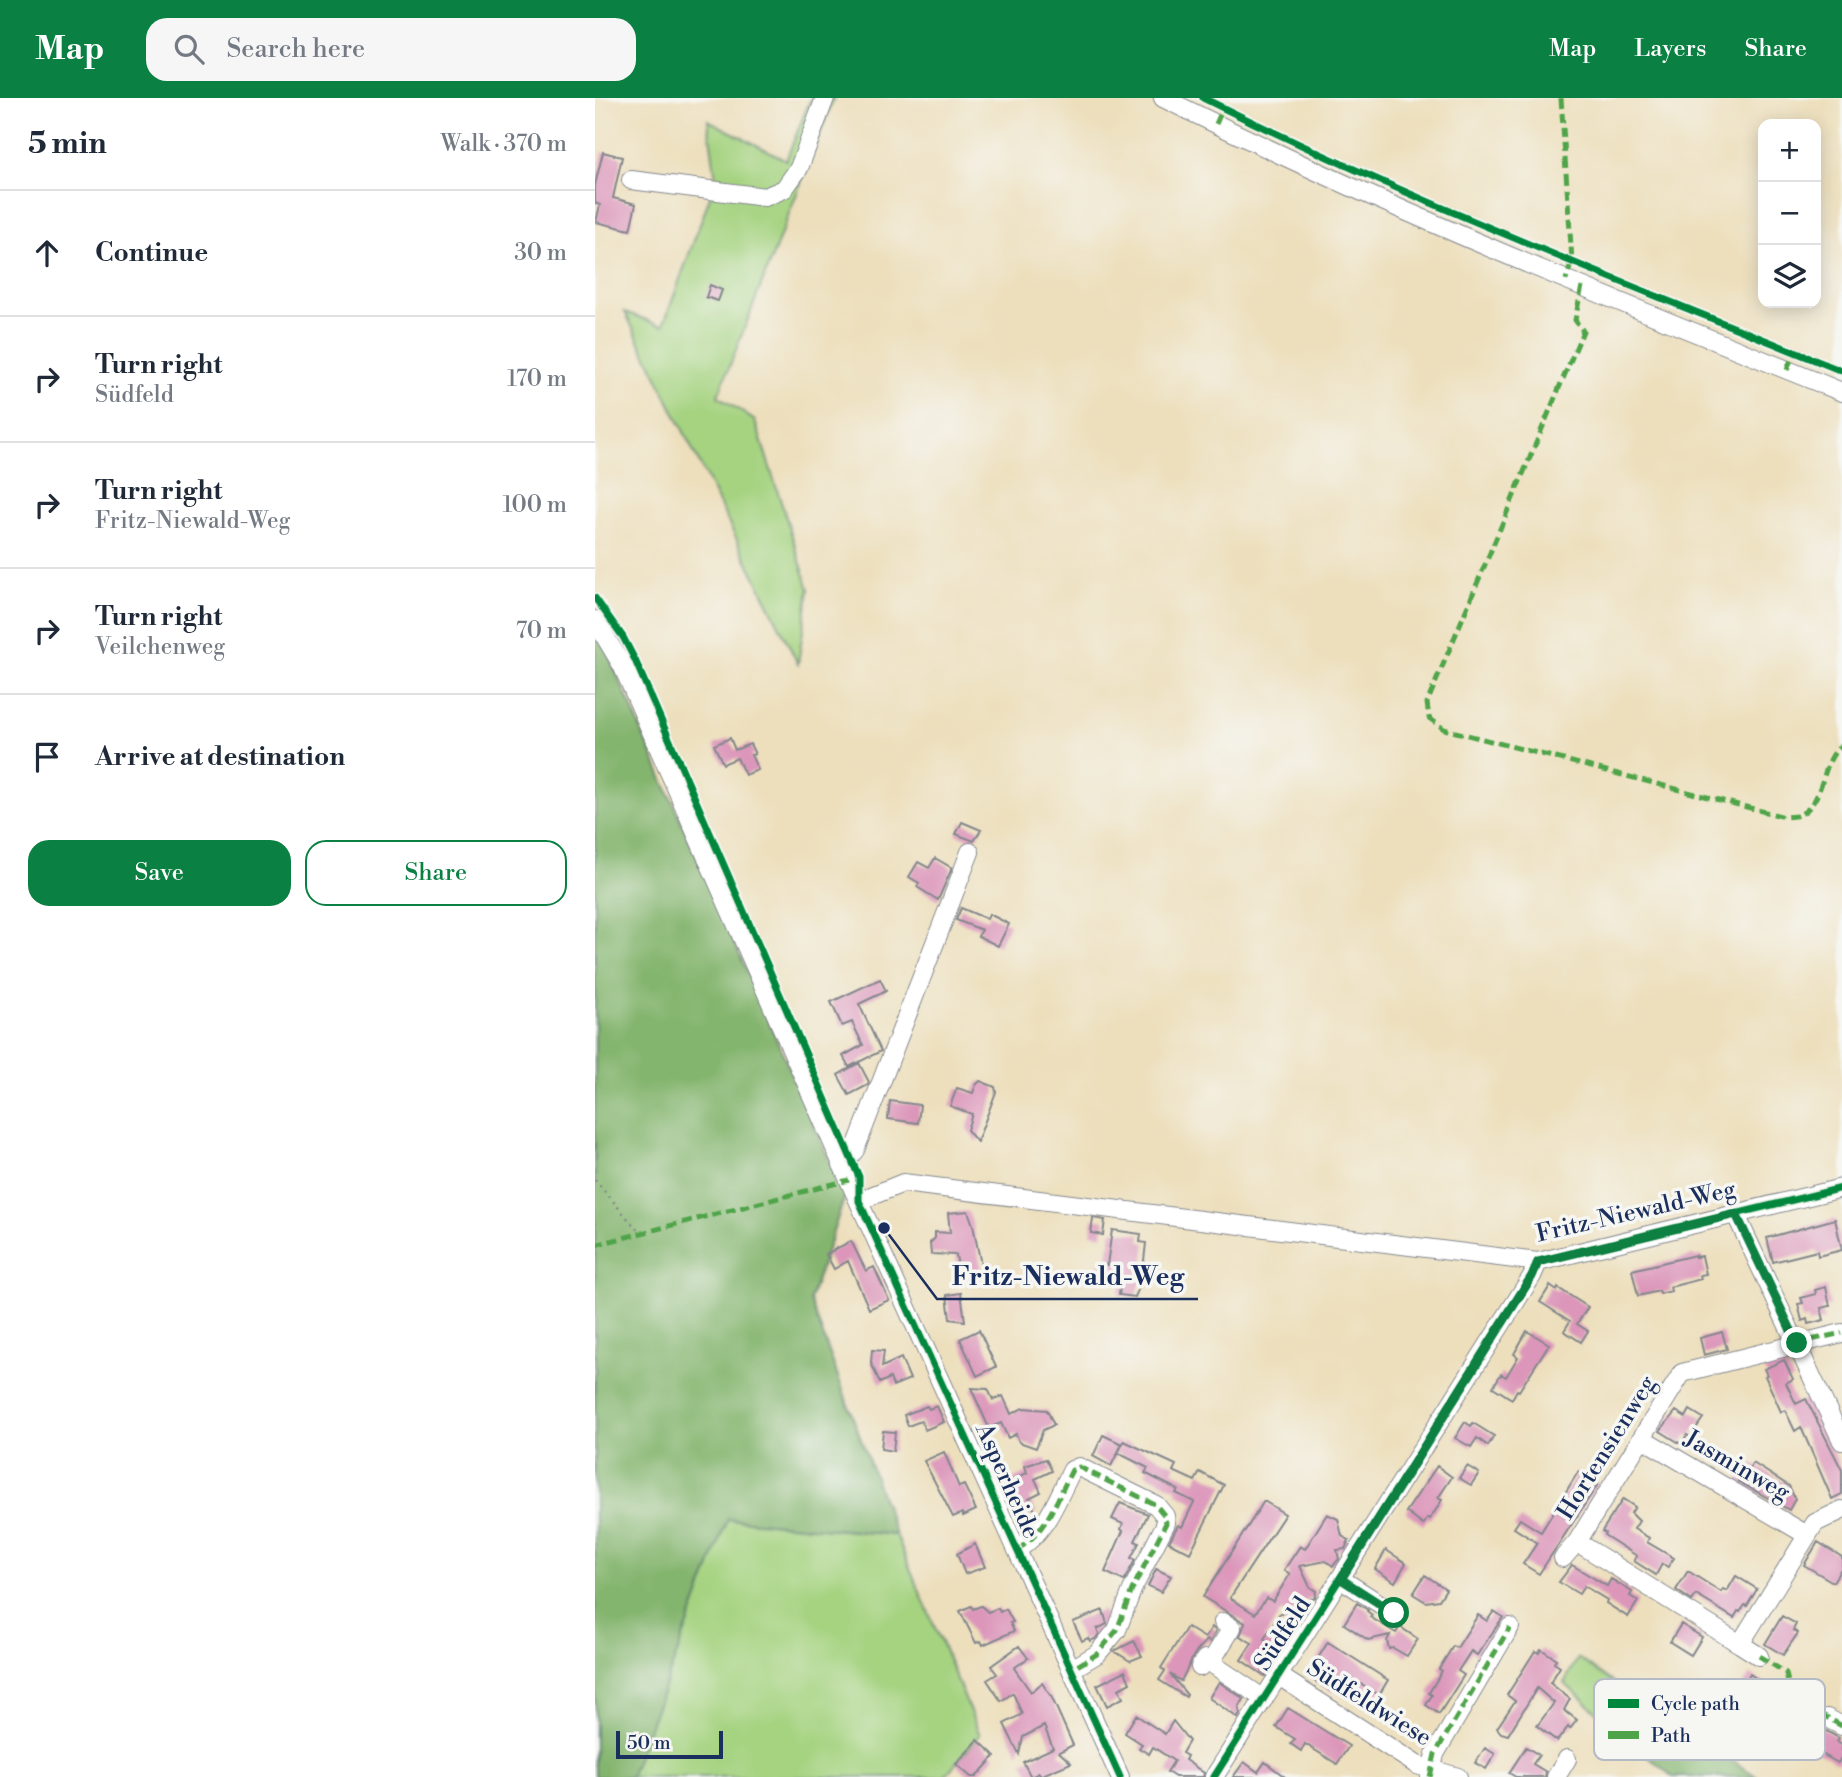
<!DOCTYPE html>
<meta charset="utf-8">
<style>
:root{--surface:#fff;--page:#f6f6f7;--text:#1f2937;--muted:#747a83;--line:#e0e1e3;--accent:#0b8043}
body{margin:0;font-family:"Libre Bodoni",serif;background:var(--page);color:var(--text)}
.controls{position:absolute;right:21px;top:21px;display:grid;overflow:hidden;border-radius:14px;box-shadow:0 4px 18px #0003}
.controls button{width:63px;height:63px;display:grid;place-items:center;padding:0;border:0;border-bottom:2px solid var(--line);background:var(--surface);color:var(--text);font:35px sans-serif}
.scale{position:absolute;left:21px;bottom:18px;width:107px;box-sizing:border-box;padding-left:7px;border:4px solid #1b2f5e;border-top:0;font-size:19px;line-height:24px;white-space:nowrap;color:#1b2f5e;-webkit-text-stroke:5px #f6f6f2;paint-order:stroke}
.stop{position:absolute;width:21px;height:21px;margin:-16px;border:5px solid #0b8043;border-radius:50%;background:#fff}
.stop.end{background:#0b8043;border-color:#fff;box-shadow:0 2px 7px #0008}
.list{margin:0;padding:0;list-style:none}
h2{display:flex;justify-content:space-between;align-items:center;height:91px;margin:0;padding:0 28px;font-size:30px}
h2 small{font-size:23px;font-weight:400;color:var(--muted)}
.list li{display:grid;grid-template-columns:46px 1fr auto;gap:21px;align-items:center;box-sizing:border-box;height:126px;padding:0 28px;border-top:2px solid var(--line)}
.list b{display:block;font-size:26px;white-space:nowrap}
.list p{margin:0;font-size:23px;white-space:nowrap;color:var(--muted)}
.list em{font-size:23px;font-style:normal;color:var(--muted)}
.actions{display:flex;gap:14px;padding:21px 28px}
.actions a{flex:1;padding:16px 0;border:2px solid var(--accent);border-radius:21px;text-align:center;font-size:24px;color:var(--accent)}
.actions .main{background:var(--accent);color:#fff}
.icon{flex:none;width:38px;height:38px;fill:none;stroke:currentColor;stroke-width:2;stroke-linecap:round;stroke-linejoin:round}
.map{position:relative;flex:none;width:1247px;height:1679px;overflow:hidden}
header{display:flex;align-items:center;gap:42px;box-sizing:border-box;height:98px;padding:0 35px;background:var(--accent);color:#fff}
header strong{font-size:33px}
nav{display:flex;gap:38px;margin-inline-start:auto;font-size:24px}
.search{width:490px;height:63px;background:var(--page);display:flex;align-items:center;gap:18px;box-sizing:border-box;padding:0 24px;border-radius:21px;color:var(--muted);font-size:26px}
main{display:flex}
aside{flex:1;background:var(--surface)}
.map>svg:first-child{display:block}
</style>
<header>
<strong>Map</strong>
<div class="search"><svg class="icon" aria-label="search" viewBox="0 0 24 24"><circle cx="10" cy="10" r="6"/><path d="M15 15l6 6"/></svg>Search here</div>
<nav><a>Map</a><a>Layers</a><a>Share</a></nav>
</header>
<main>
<aside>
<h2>5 min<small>Walk · 370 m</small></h2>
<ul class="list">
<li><svg class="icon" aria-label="ahead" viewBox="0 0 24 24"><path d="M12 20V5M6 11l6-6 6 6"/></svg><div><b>Continue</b></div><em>30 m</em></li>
<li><svg class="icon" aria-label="right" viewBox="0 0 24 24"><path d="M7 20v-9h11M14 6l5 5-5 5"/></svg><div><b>Turn right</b><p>Südfeld</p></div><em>170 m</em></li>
<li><svg class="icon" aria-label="right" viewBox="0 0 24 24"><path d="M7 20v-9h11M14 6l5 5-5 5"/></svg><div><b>Turn right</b><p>Fritz-Niewald-Weg</p></div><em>100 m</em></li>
<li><svg class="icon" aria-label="right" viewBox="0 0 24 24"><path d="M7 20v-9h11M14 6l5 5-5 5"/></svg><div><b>Turn right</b><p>Veilchenweg</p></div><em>70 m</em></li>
<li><svg class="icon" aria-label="arrive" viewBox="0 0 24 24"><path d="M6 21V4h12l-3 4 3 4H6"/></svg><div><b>Arrive at destination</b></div></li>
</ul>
<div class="actions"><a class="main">Save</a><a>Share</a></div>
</aside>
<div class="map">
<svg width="1247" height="1679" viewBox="0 0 1247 1679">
<rect width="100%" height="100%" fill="#f6f6f2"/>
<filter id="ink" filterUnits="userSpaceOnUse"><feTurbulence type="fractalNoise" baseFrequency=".0143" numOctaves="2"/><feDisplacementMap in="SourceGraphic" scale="14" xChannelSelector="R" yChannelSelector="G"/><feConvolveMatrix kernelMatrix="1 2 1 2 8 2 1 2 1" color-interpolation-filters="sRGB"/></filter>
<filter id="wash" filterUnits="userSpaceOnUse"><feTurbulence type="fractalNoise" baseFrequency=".00686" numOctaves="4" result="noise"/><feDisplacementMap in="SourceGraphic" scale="28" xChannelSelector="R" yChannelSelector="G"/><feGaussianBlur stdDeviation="1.57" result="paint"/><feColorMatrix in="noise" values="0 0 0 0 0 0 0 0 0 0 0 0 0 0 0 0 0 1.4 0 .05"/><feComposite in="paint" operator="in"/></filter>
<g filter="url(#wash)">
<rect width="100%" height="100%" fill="#eddfbc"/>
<!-- green -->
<path fill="#a5d380" stroke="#60816f" stroke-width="2" d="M216,0H239L123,298L160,323L214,491L203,566L30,214L68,228L121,82L113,22L191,62Z
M133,1421L301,1437L385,1637L349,1679H35Z
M983,1560L1069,1620L1049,1655L969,1585Z"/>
<!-- forest -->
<path fill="#84b56e" stroke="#507266" stroke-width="2" d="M0,534L10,549L250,1098L215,1202L301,1437L133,1421L35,1679H0Z
M1069,1620L1163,1679H1078L1049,1655Z"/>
<g id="blocks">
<!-- building -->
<path fill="#dc96ba" d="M8,54L27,59L18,100L41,106L35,132L1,124L5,107L0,105V87Z
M115,187L127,192L123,203L111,199Z
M135,640L140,652L155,646L160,656L156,657L163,672L150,677L142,660L128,666L119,647Z
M367,724L386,732L379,743L361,736Z
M340,760L357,770L343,802L322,789L324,785L314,779L323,764L334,770Z
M366,810L392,821L394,816L414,826L403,848L383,838L387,832L361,822Z
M285,881L291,893L264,906L286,953L254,969L248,958L268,947L257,924L247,928L236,904Z
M264,965L274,984L273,987L254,997L243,977Z
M385,983L400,989L401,994L382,1044L372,1032L377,1016L355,1008L362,990L378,995L381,987Z
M295,1003L325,1007L323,1025L293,1021Z
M373,1113L378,1127L387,1172L382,1174L380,1180L365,1182L361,1157L336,1156L335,1145L340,1140V1134L355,1135L353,1115Z
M498,1120L510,1122L508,1137L496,1135Z
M1240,1121L1247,1152L1223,1158L1222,1153L1178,1164L1172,1140Z
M517,1132L546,1136L545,1144L551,1145L548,1171L558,1173L553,1186L546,1185L540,1199L524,1197L526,1183L500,1180L502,1166L512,1167Z
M256,1143L271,1173L279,1169L294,1202L274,1211L253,1163L239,1171L231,1156Z
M1100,1157V1159L1107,1158L1111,1176L1105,1177L1106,1181L1075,1189L1076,1193L1065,1196L1064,1193L1043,1198L1037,1172Z
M955,1188L962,1193L963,1190L993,1209L982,1226L993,1233L986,1244L969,1233L975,1223L945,1204Z
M1231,1189L1235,1208L1226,1210L1229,1222L1213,1226L1212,1221L1207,1223L1203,1206L1208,1205L1206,1200L1221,1196L1220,1192Z
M366,1195L370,1223L355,1221L352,1197Z
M384,1232L401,1269L382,1278L365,1241Z
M932,1233L954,1246L924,1293L922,1292L917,1301L898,1289L906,1276L911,1279L923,1259L919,1256Z
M1127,1234L1132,1251L1109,1257L1105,1240Z
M277,1252L289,1253L287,1269L306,1260L315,1281L298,1288L295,1280L285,1285L276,1265Z
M1189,1262L1198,1281L1191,1285L1201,1306L1211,1301L1247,1372V1396L1237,1401L1206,1329L1200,1333L1190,1312L1186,1314L1170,1278L1172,1277L1169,1271Z
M376,1290L393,1291L398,1302L408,1298L416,1316L428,1310L452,1312L459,1327L448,1332L441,1350L424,1344L421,1336L413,1340L406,1325L394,1330Z
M332,1308L334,1311L342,1308L349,1324L330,1332L326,1323L313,1328L309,1317Z
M1095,1312L1108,1320L1095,1339L1092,1337L1086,1346L1065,1333L1081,1313L1091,1319Z
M870,1324L876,1328L878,1325L899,1338L893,1348L882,1340L876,1349L860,1340Z
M288,1333L300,1334L298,1353L286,1351Z
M508,1337L527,1346L516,1368L498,1358Z
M529,1343L581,1367L578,1373L600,1383L605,1374L629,1387L595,1455L574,1444L583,1427L587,1429L599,1404L581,1395L583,1392L550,1375L553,1370L523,1355Z
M349,1354L364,1389L369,1387L381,1412L368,1418L367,1415L358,1419L329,1363Z
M451,1361L457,1373L440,1381L446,1394L434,1400L441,1415L430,1420L413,1384L432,1375L430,1368Z
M1158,1365L1194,1388L1200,1401L1194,1412L1143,1383L1149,1372L1153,1374Z
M842,1368L857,1379L843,1400L847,1402L835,1421L833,1420L828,1427L811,1414Z
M872,1368L884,1375L876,1387L864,1380Z
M983,1374L1003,1386L944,1476L928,1466L942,1445L919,1430L925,1421L946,1434Z
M1028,1401L1040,1409L1036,1415L1044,1423L1039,1431L1054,1440L1052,1444L1079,1460L1073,1469L1067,1466L1061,1477L1039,1463L1042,1458L1009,1437L1010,1435L1007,1433Z
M669,1403L690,1416L635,1500L660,1516L671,1500L678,1503L695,1476L689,1472L705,1448L710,1451L732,1416L743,1421L747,1438L754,1442L750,1451L742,1452L744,1461L738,1468L731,1463L705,1468L715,1489L721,1493L720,1499L709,1504L712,1512L705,1519L699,1515H685L669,1541L686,1552L670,1578L646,1562L657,1545L645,1538L650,1525L608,1499Z
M525,1405L553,1416L540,1443L544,1445L536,1460L540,1462L529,1483L510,1474L528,1433L526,1431L528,1426L517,1421Z
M1223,1444L1247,1459V1469L1238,1484L1209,1467Z
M380,1446L390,1469L370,1476L362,1456Z
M791,1452L811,1465L800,1484L780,1471Z
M977,1467L1012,1488L1016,1481L1037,1494L1035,1498L1043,1503L1033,1519L1011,1505L1012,1502L989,1488L984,1496L964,1484Z
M561,1471L576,1478L566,1494L553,1488Z
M1093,1473L1126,1494L1128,1491L1132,1493L1141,1478L1162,1491L1152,1508L1150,1507L1145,1514L1143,1513L1139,1520L1101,1497L1097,1503L1081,1492Z
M830,1477L851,1491L844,1502L831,1504L818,1496Z
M762,1505L773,1512L772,1513L777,1517L775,1519L801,1535L805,1529L823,1541L812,1558L798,1550L794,1551L792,1543L795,1537L773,1542L749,1526Z
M376,1508L378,1511L386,1508L393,1514L403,1510L405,1514L411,1511L418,1524L415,1525L419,1533L388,1547L386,1543L381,1545L365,1513Z
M508,1512L512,1526L502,1531L504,1536L500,1541L495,1543L493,1540L487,1543L478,1524Z
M899,1513L908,1519L882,1557L876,1553L863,1573L869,1577L844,1616L831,1607L837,1597L834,1595L847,1573L844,1571L858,1548L862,1550L883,1517L892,1523Z
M1187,1518L1201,1526L1198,1532L1203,1535L1188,1557L1170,1546Z
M1086,1526L1107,1539L1096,1557L1075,1544Z
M592,1529L610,1540L617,1529L621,1533L615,1544L612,1542L600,1555L586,1583L575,1576L592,1597L591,1599L564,1582L570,1573L566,1570Z
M539,1543L547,1558L535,1563L519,1553Z
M733,1544L793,1582L784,1597L754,1579L749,1587L744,1584L737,1594L712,1578Z
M424,1548L433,1560L419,1570L436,1594L447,1585L457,1600L478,1647L464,1654L476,1665L445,1678L444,1675L436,1679L428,1664L458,1650L449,1628L428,1639L424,1656L409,1626L427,1616L418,1595L406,1603L392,1582L402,1576L396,1568Z
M946,1551L961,1561L959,1565L965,1569L955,1585L975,1601L969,1612L982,1622L975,1631L973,1629L962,1643L942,1628L959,1605L942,1590L913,1637L906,1635L902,1630L920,1603L912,1597L940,1553L944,1555Z
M530,1573L535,1585L524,1591L528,1600L512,1608L502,1587Z
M1155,1576L1171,1587L1160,1605L1143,1595Z
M624,1584L649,1601L644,1610L645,1616L643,1620L614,1600Z
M693,1610L754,1648L742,1666L710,1646L706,1653L696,1646L700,1641L681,1629Z
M541,1617L570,1636L578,1623L594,1643L587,1655L592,1658L590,1662L609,1675L608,1679H580L572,1674L579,1663L558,1649L554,1656L544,1650L547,1646L530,1635Z
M1224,1629L1244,1640L1242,1644L1247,1647V1658L1243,1665L1215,1649Z
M383,1642L400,1658L381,1679H376L361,1666Z
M931,1649L944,1657L938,1666L951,1674L950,1679H921L914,1675Z
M890,1650L900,1656L891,1671L880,1665Z
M649,1664L663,1674L670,1664L690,1679H638Z"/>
</g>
</g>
<g filter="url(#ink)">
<use href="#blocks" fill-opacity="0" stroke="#84878d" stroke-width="2"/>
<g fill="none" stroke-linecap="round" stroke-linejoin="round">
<!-- minor casing -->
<g stroke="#84878d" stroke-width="20">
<path id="minor" d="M568,0C789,110 1018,202 1247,294
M36,82L170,99L189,91L204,70L230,0
M0,522L27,567L254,1082L525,1679
M247,1067L260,1052L375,754
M264,1103L308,1085L943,1164L1247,1090
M1141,1117L1247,1343
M1247,1235L1087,1275L982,1444L1145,1546L1220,1425L1247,1412
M1048,1341L1212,1437
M422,1452C452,1433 461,1403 477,1372L484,1369L561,1407L570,1418L571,1425L537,1492L522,1532L502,1556L477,1571
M968,1460L982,1444
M746,1481L799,1515
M1145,1546L1164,1558
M615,1565L637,1530L628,1524
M605,1569L610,1561L669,1601
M684,1578L822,1667L863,1679
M1232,1620L1247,1628
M619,1679L937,1178L943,1164
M835,1679L840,1656L915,1529
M961,1679L972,1661"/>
</g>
<!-- path -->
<path stroke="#84878d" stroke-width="2.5" stroke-dasharray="2 5" stroke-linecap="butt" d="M0,1082L46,1136"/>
<!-- minor -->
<use href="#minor" stroke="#fff" stroke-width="18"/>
<!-- quiet -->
<path stroke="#4fa44a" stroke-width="5" stroke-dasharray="10 5" stroke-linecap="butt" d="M966,0L977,163L971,182
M621,26L628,10
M987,188L980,222L988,233L832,605L834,620L849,631L1190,719C1194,718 1202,719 1206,716C1231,702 1225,663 1247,647
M1192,272L1199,254
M0,1147L254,1082
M1202,1245L1247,1235
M422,1452C452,1433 461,1403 477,1372L484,1369L561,1407L570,1418L571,1425L537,1492L522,1532L502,1556L477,1571
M1164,1558L1191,1575L1196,1599L1247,1628
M835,1679L840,1656L915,1529"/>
<!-- cycleway casing -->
<g stroke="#f6f6f2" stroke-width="11">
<path id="cycleway" d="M608,0C815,103 1033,186 1247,273
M0,500L28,539L40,562L264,1079V1103L525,1679
M619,1679L937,1178L943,1164L1247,1090"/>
</g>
<!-- cycleway -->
<use href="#cycleway" stroke="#00873e" stroke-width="7"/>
</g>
</g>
<g fill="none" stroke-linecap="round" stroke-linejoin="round" filter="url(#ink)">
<!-- route -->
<path stroke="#0b8043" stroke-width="9" d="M799,1515L746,1481L937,1178L943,1164L1141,1116L1202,1245"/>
</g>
<g text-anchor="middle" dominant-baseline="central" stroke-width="7" stroke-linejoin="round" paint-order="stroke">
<!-- street labels -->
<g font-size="24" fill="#1b2f5e" stroke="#f6f6f2">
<text transform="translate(1041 1114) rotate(-13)">Fritz-Niewald-Weg</text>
<text transform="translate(1012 1350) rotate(-58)">Hortensienweg</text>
<text transform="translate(1142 1368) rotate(30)">Jasminweg</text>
<text transform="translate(412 1383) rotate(66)">Asperheide</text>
<text transform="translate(688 1536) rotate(-57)">Südfeld</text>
<text transform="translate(774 1605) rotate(32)">Südfeldwiese</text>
</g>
</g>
<!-- legend -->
<rect x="999" y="1581" width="231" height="81" rx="10" fill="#f6f6f2" stroke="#b4bac6" stroke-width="2"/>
<rect x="1013" y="1601" width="31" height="9" fill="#00873e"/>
<rect x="1013" y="1633" width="31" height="8" fill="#4fa44a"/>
<g font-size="19" fill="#1b2f5e">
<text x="1056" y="1612">Cycle path</text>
<text x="1056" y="1644">Path</text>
</g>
<!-- callouts -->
<path fill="none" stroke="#1b2f5e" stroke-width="2.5" d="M289 1130L342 1201H603"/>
<circle fill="#1b2f5e" stroke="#f6f6f2" stroke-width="2.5" cx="289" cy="1130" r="7"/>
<g font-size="26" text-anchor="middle" font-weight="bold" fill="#1b2f5e" stroke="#f6f6f2" stroke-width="7" stroke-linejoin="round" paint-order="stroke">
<text x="473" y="1187">Fritz-Niewald-Weg</text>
</g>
</svg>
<div class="controls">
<button>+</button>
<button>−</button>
<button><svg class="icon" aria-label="layers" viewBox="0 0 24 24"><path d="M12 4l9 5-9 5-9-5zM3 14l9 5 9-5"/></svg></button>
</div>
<div class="scale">50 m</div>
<div class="stop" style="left:799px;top:1515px"></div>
<div class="stop end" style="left:1202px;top:1245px"></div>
</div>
</main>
